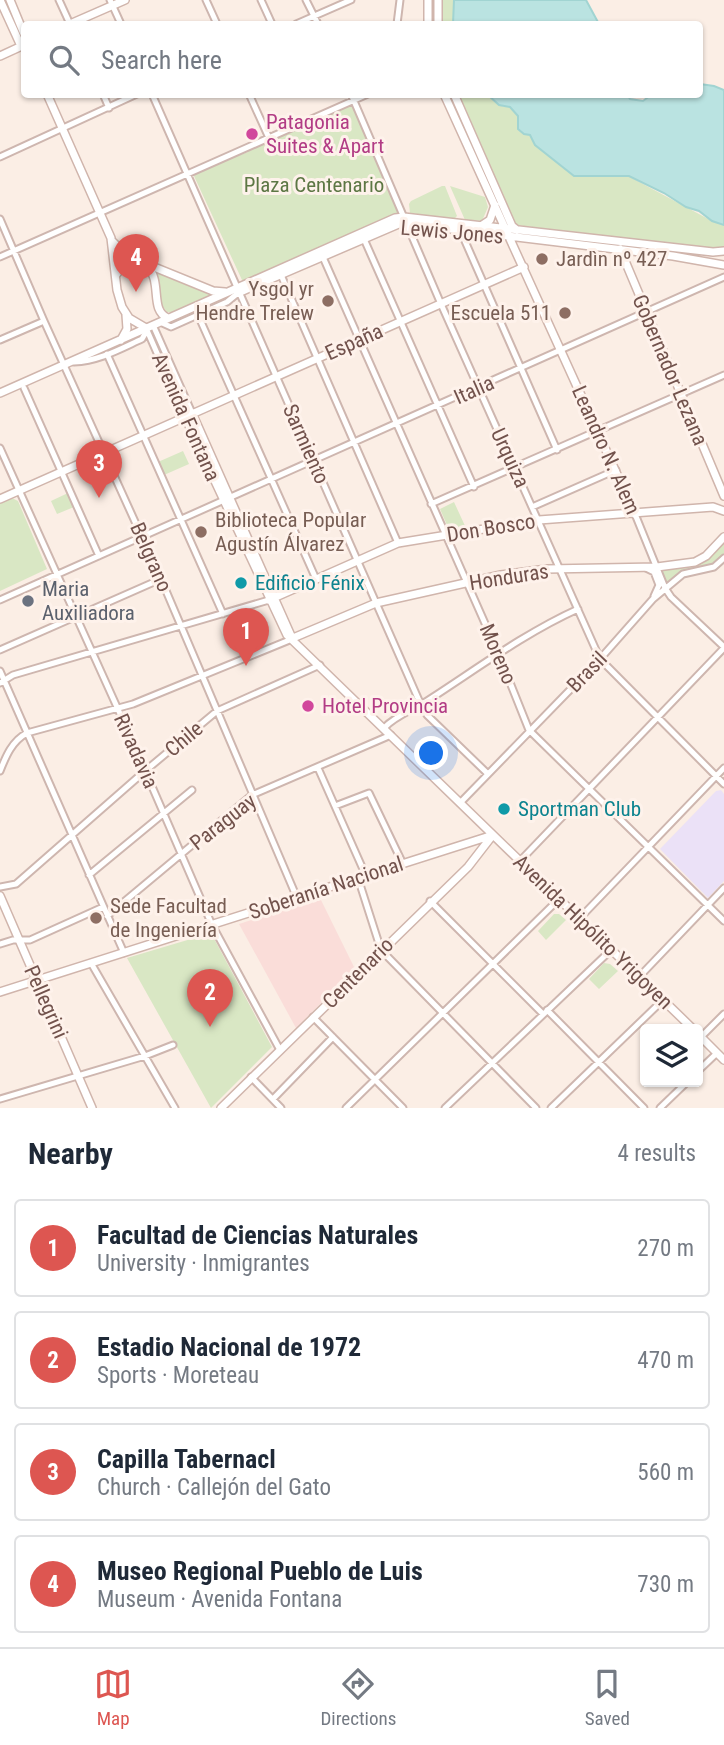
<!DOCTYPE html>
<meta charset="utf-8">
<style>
:root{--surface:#fff;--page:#f6f6f7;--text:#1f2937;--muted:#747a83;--line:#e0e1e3;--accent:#dd5651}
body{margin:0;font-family:"Roboto Condensed",sans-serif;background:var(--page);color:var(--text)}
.controls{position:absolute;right:21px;bottom:21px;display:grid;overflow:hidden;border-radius:7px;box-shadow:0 2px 5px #0004}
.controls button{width:63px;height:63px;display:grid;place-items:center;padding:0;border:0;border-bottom:2px solid var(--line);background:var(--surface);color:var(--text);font:35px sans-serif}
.you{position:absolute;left:432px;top:754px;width:24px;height:24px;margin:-18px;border:5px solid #fff;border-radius:50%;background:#1a73e8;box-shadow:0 0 0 10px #1a73e833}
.badge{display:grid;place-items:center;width:46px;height:46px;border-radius:50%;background:var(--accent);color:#fff;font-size:23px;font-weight:700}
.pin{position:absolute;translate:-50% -58px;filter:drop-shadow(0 2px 4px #0008)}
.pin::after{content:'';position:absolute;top:37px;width:24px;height:21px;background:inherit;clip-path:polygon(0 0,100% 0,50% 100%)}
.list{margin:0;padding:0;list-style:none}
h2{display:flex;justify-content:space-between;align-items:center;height:91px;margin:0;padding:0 28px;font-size:30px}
h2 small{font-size:23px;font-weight:400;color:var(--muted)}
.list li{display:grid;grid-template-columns:46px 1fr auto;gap:21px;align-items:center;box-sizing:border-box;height:98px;margin:0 14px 14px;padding:0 14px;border:2px solid var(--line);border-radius:7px}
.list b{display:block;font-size:26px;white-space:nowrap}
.list p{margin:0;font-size:23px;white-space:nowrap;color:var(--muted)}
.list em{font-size:23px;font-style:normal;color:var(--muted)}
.icon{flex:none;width:38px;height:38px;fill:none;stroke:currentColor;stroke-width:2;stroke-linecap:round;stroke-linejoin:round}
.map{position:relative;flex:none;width:724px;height:1108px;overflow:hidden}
.search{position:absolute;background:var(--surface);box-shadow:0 2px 5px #0004;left:21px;right:21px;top:21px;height:77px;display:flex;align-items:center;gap:18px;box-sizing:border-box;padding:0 24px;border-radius:7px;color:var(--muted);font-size:26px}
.sheet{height:539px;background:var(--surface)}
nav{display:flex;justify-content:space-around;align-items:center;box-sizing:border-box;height:98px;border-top:2px solid var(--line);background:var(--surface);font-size:19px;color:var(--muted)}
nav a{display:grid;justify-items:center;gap:4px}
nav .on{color:var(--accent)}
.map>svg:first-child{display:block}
</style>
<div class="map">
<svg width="724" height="1108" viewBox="0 0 724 1108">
<rect width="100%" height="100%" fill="#fbeee5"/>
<!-- commercial -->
<path fill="#faddd9" d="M320,898L355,969L296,1028L239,924Z"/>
<!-- education -->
<path fill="#ebe1f7" d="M721,790L724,794V881L708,898L660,849L716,791Z"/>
<!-- green -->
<path fill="#d9e7c4" d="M443,0H454L453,24H442Z
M458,95H488C493,97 496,103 500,105C510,110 502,103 511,108C514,110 535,142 535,145L574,176H628L712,221L724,225V247L712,249L516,225L505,206Z
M348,105L353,106L399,209L398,213L246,281L242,280L194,176L196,172C213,163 229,160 248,152L249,148Z
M442,186H445L457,216L454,219L410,213L409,204L411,201Z
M450,186L485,197L488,207L482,221L465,220Z
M152,268L215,295L175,312H167L160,303V286Z
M183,451L189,464L164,475L158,462Z
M68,493L74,507L57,514L51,501Z
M12,498L18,501L47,569L0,591V503Z
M454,502L466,528L450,532L440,509Z
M724,540V555L717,563L688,570L666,583L662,573L664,569L697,564Z
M554,914H559L566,920L546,940L538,931Z
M211,933L272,1047L211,1108L127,958Z
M604,963L610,964L618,971L599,989L589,979Z"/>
<!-- water -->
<path fill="#bae3e1" stroke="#a1d4d2" stroke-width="2" d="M454,0H586L599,24H453Z
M700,84L714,86L724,90V225L712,221L699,211L686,207L664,193L629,176H574L535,145L530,135L524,134L518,129V116L510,107L499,105L488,95L627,94L630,99L643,101L651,95L700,94Z"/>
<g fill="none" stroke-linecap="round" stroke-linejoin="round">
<!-- street casing -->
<g stroke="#ceb6af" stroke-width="9">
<path id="street" d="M59,0L70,24
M110,0L121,24
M206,0L217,24
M261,0L272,24
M306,0L318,24
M296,24L351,0
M397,24L400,0
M103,94L109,108
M152,94L421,705L427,715L488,774
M249,94L269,138
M351,94L441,304L600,659L724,784
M0,157L137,94
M0,219L44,321L161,579L297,898
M461,232L557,450
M364,239L474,487
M322,255L499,655L529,730L724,921
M0,257L368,94
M281,275L398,543
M202,304L198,315L316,579
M160,322L171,327L227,302L238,293
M153,325L192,413
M146,328L185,417
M0,340L44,321
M107,354L223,614
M74,362C99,361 120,349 142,339L146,332
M24,388L99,556
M0,448L131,738L212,925L280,1050
M431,504L724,375
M532,507L616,470
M635,514L665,588L671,597L724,647
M646,568L654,572L659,585L654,596
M0,600L724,277
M0,650L161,579
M0,671L124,953
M0,683L13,675L269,600
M384,728C396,715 415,709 430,699C478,668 525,633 578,609
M318,768L366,876
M0,771C6,756 12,741 27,733L133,704L292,639
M460,803L600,659L653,599L683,574L714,567L724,558
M335,806L369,793L403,864
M520,861L724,648
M89,875L192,790
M358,878L381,950L536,1108
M0,887L16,884L145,771L217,711L320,665
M430,901L543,1014
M107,916L252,795L391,735
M579,919L724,768
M0,944L13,940H30L103,907
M91,963L175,1108
M639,977L724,888
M547,1010L644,1108
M313,1017L403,1108
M701,1037L724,1014
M698,1071L717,1053
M251,1077L281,1108
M0,1099L145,1056L173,1045
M273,1099L333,1037
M346,1108L559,899
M445,1108L611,950
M551,1108L663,1000
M660,1108L687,1082"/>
</g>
<!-- secondary casing -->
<g stroke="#d0b5ac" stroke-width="10">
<path id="secondary" d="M0,0L21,46
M10,0L24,34
M70,24L125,0
M428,24V0
M438,24V0
M0,56L24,45
M47,94L111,238L117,290L122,307L129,318L146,328
M444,94L635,514
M454,94L512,226L517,230
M481,226L490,220L495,205
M113,242L123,252L132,258L213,291L225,292
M620,249L724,496
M147,265C163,283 149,310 168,318
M116,275L123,265L136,261
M238,293L401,223L673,256L724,265
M121,340L127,329L126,315
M0,393L395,218L404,217L713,252L724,251
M192,413L292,638
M185,417L287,635L693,1029
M0,499L524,267
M269,600L398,543L539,520L713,507L724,511
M293,638L376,603L501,575L547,569L657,567L695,562L706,556L724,537
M0,896L92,1108
M0,992L493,835
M698,1034L724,1060
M221,1108L468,867L492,836"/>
</g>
<!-- street -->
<use href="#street" stroke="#fff" stroke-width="5"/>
<!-- secondary -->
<use href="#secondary" stroke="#fff" stroke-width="7"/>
</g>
<!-- markers -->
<g fill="#d1479c" stroke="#fef2eb" stroke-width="2.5">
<circle cx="252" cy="134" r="7"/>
<circle cx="308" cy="706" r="7"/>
</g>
<g fill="#8d6e63" stroke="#fef2eb" stroke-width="2.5">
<circle cx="542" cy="259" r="7"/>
<circle cx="328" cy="301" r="7"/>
<circle cx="565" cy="313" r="7"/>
<circle cx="201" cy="532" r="7"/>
<circle cx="96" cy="918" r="7"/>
</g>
<g fill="#0f9aa8" stroke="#fef2eb" stroke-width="2.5">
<circle cx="241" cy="583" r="7"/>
<circle cx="504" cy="809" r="7"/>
</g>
<circle fill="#6b7280" stroke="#fef2eb" stroke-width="2.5" cx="28" cy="601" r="7"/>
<g text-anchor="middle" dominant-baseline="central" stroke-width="6" stroke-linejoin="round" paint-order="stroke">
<!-- hotel labels -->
<g font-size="21" fill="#b23c85" stroke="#fef2eb" text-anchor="start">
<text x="266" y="122">Patagonia<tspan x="266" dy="24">Suites &amp; Apart</tspan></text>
<text x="322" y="706">Hotel Provincia</text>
</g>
<!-- park labels -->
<g font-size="21" fill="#5d7744" stroke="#fef2eb">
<text x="314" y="185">Plaza Centenario</text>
</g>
<!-- street labels -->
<g font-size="21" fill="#72524c" stroke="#fef2eb">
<text transform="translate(452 232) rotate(5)">Lewis Jones</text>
<text transform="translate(354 342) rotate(-24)">España</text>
<text transform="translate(670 370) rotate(67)">Gobernador Lezana</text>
<text transform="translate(474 390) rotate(-24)">Italia</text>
<text transform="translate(186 417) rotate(66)">Avenida Fontana</text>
<text transform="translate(306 444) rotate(66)">Sarmiento</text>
<text transform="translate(606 450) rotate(66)">Leandro N. Alem</text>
<text transform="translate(510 458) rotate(65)">Urquiza</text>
<text transform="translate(491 528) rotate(-9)">Don Bosco</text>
<text transform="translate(151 557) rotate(66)">Belgrano</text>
<text transform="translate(509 577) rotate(-9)">Honduras</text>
<text transform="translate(498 654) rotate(67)">Moreno</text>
<text transform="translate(587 672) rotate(-46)">Brasil</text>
<text transform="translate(184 739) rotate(-40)">Chile</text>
<text transform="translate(136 751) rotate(66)">Rivadavia</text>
<text transform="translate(223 822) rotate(-38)">Paraguay</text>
<text transform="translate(326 888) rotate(-18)">Soberanía Nacional</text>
<text transform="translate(593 932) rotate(44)">Avenida Hipólito Yrigoyen</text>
<text transform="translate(358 973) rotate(-45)">Centenario</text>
<text transform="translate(46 1002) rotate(66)">Pellegrini</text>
</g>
<!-- education labels -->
<g font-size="21" fill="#785e54" stroke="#fef2eb" text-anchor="start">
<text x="556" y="259">Jardìn nº 427</text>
<text x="314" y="289" text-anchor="end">Ysgol yr<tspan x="314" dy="24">Hendre Trelew</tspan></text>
<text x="551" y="313" text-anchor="end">Escuela 511</text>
<text x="215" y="520">Biblioteca Popular<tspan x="215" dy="24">Agustín Álvarez</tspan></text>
<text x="110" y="906">Sede Facultad<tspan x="110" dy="24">de Ingeniería</tspan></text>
</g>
<!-- culture labels -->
<g font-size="21" fill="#0d838f" stroke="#fef2eb" text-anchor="start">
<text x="255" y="583">Edificio Fénix</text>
<text x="518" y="809">Sportman Club</text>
</g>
<!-- worship labels -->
<g font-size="21" fill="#5b616d" stroke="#fef2eb" text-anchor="start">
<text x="42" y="589">Maria<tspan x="42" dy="24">Auxiliadora</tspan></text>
</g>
</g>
</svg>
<div class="controls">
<button><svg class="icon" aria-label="layers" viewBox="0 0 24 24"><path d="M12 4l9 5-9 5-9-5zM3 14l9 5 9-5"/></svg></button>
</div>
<div class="you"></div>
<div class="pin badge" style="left:246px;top:666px">1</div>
<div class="pin badge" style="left:210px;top:1027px">2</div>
<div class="pin badge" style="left:99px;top:498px">3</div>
<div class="pin badge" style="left:136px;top:292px">4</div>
<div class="search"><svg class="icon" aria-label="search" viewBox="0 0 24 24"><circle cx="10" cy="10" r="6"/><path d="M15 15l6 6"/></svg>Search here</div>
</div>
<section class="sheet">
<h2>Nearby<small>4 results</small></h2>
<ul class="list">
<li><span class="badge">1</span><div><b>Facultad de Ciencias Naturales</b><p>University · Inmigrantes</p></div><em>270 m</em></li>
<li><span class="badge">2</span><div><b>Estadio Nacional de 1972</b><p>Sports · Moreteau</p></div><em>470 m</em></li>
<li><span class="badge">3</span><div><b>Capilla Tabernacl</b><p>Church · Callejón del Gato</p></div><em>560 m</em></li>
<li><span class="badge">4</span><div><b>Museo Regional Pueblo de Luis</b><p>Museum · Avenida Fontana</p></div><em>730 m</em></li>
</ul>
</section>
<nav>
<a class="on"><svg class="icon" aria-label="map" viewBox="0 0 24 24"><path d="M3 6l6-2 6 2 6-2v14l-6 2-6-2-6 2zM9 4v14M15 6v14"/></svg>Map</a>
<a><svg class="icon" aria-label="directions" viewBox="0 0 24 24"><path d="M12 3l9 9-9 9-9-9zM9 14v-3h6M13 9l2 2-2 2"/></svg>Directions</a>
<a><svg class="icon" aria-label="saved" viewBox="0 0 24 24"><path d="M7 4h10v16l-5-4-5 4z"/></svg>Saved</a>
</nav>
